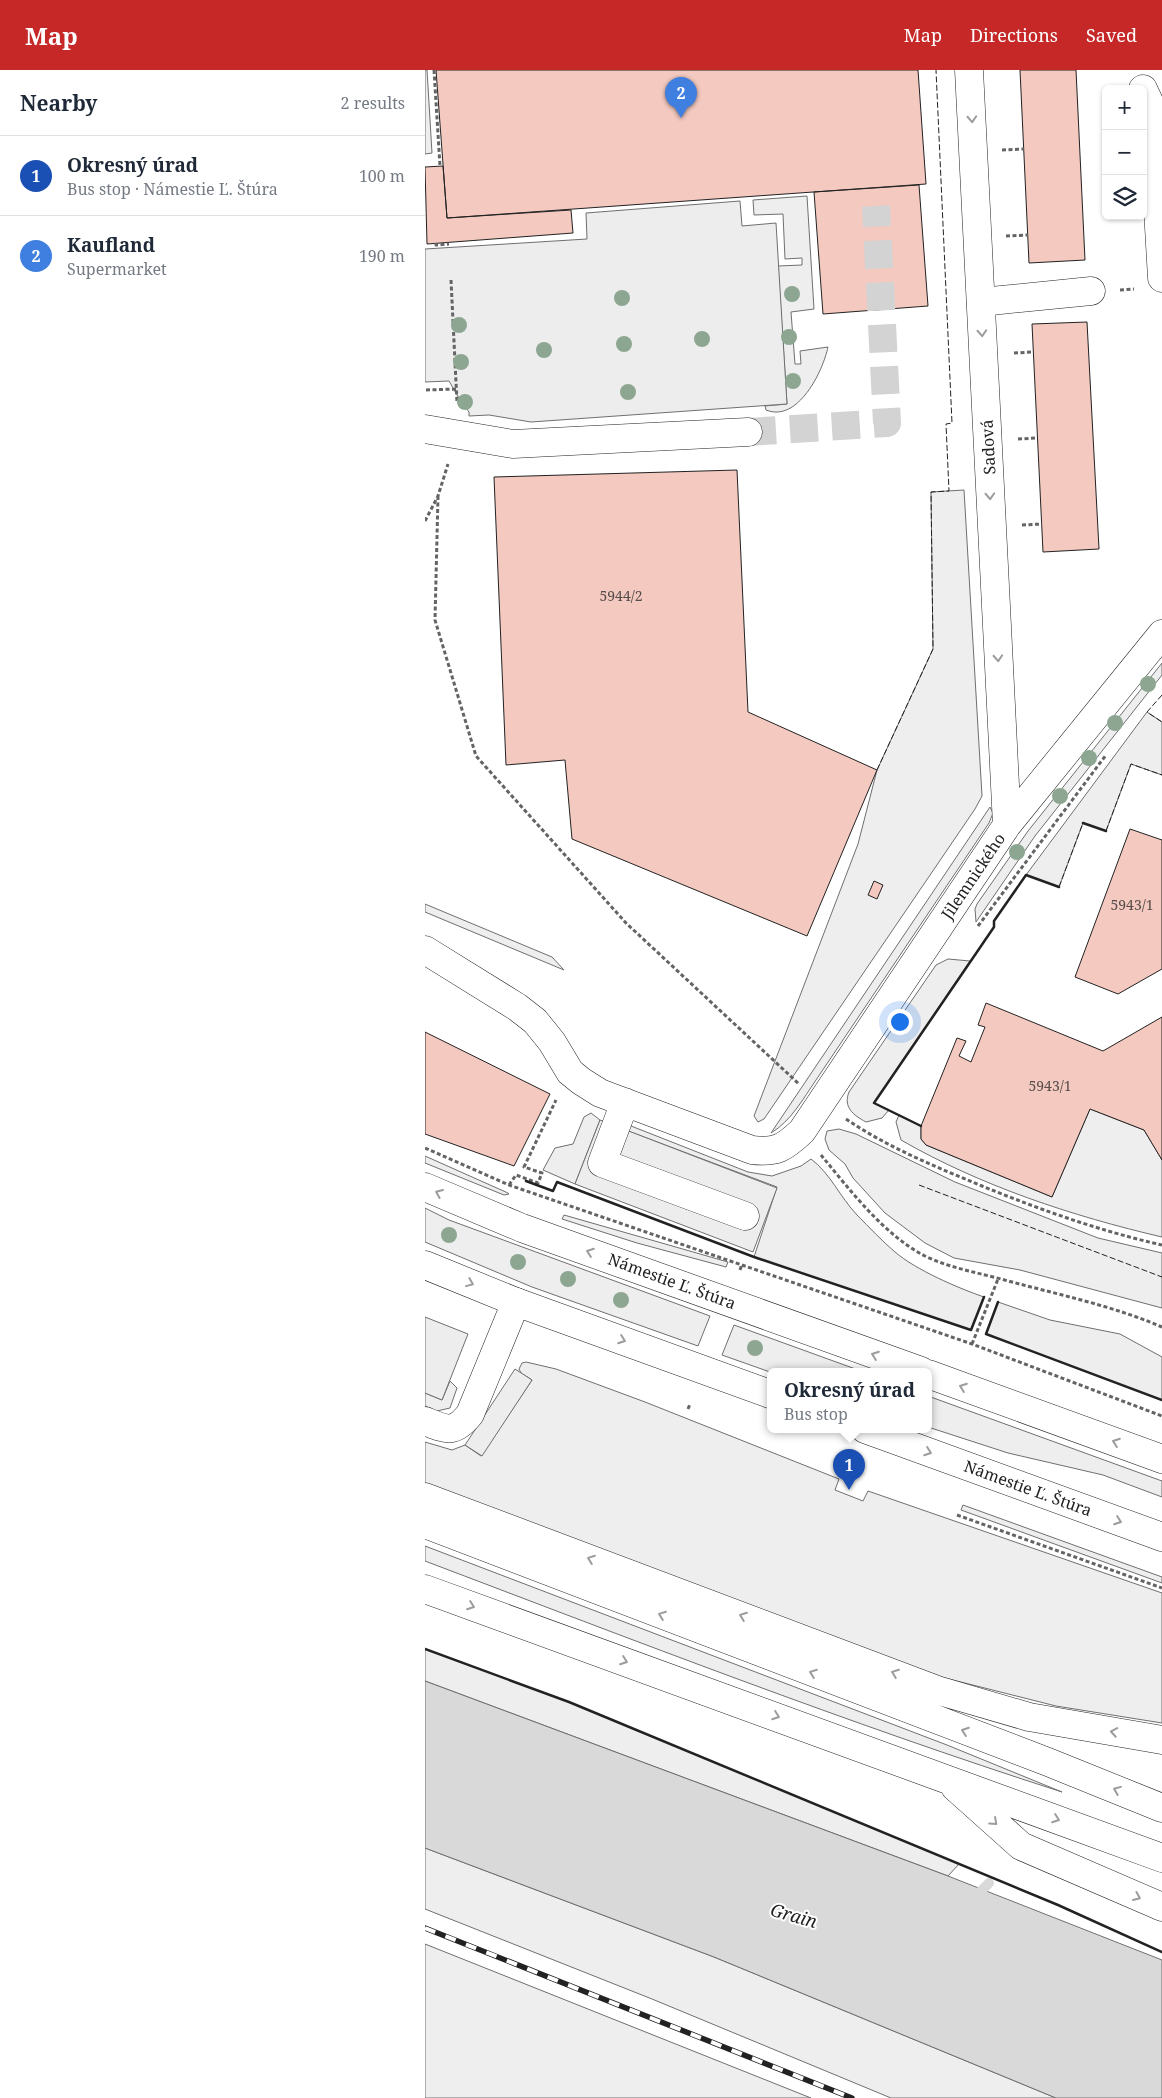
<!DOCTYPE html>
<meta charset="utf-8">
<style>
:root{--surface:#fff;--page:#f6f6f7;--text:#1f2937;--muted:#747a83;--line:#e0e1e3;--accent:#c62828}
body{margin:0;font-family:"Noto Serif",serif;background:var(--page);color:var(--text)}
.controls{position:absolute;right:15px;top:15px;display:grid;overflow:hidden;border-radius:8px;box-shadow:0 1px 4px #0004}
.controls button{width:45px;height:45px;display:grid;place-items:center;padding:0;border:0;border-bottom:1px solid var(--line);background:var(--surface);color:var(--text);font:25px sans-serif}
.you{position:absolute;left:474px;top:951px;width:18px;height:18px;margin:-12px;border:4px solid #fff;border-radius:50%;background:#1a73e8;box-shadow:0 0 0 8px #1a73e833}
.badge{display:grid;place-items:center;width:32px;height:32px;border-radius:50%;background:var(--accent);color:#fff;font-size:16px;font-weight:700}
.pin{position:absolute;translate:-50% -41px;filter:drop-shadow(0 1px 2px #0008)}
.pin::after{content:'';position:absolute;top:26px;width:18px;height:15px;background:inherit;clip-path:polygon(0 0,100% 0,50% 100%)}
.popup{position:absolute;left:342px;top:1298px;width:165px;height:65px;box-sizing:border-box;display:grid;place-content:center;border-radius:8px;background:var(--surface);filter:drop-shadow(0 1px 4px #0005);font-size:16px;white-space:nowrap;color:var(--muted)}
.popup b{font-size:19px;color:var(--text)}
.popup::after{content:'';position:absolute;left:50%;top:100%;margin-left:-10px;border:10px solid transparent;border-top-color:var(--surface)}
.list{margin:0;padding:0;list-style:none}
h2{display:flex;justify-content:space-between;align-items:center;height:65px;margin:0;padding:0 20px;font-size:21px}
h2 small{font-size:16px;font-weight:400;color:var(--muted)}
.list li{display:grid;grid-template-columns:32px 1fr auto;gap:15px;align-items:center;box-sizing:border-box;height:80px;padding:0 20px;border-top:1px solid var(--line)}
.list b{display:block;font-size:19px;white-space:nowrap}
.list p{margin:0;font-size:16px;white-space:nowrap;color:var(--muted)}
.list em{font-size:16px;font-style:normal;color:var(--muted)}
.icon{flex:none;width:28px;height:28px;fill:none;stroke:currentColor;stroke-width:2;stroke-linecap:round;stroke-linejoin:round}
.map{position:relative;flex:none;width:737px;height:2028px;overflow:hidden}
header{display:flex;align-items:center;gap:30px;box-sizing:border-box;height:70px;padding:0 25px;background:var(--accent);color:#fff}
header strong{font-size:24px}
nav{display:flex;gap:28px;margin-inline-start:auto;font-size:18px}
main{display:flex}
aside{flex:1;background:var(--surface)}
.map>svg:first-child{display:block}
</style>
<header>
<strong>Map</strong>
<nav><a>Map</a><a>Directions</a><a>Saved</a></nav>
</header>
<main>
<aside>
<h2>Nearby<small>2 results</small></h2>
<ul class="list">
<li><span class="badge" style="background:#1a4fb4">1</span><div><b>Okresný úrad</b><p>Bus stop · Námestie Ľ. Štúra</p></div><em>100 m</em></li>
<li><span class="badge" style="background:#3f7fe0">2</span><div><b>Kaufland</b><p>Supermarket</p></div><em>190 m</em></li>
</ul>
</aside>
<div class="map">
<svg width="737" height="2028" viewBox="0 0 737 2028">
<rect width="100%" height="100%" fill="#fff"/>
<!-- green -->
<path fill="#eee" stroke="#6f6f6f" d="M382,126L389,239L366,242L370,294H376L375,281L403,277C398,301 373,353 341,340L340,336L362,334L353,196L377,195V188L360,189L358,144L329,145L328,130Z
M539,420L557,726L550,739L339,1049L333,1052L329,1046L433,774L452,700L508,579L506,422Z
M737,593V605L610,766L551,852L550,839L552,834L603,761Z
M722,642L737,652V705L706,694L681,761L658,753L634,817L601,805Z
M565,737L568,743L564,753L391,1010C378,1029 366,1051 346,1063Z
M0,834L127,887L139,900L0,842Z
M523,889L545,891L449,1033L464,1040L457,1048L441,1052C428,1045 418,1037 424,1022L511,895Z
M665,1039L719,1060L737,1090V1167C647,1146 556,1116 476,1070L471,1052L474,1045L496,1056V1069L501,1075L627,1127Z
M166,1043L175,1050L150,1114L118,1100L130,1078L148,1074L159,1047Z
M201,1054L323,1102L347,1106L376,1096L386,1089C405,1103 415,1127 432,1145C444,1157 457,1171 470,1182C491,1200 533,1218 559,1227L546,1260L329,1187L352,1117L195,1058Z
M414,1059L431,1064L530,1112L673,1168L737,1183V1238L595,1200L529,1188L500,1173L460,1143L428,1108L420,1094L404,1080L400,1069L402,1061Z
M0,1086L83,1123L84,1124L79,1125L0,1093Z
M0,1138L24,1150L285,1246L273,1276L107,1217L0,1172Z
M139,1145L303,1192L301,1197L212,1173L137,1149Z
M573,1232L625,1250L695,1264L737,1287V1330L561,1264Z
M309,1255L436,1301L345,1302L297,1285Z
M101,1292L131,1299L220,1332L414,1409L410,1420L438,1431L443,1421L737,1523V1653L631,1636L508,1605L0,1415V1372L27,1380L40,1375L56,1386L107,1310L96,1303L94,1299L97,1293Z
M25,1311L32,1318L25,1338L12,1341L0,1336V1323L17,1330Z
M503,1326L737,1411V1427L678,1405L583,1383L503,1357Z
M538,1435L737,1507V1513L536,1440Z
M0,1476L522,1675L637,1722C422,1653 211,1571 0,1491Z
M0,1579L144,1632L534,1794L523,1806L0,1611Z
M0,1778L289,1887L631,2028H466L227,1929L0,1839Z
M0,1874L386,2028H0Z"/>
<!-- parking -->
<path fill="#ededed" stroke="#6f6f6f" d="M0,0H2L7,83L0,84Z
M315,131L317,156L351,153L362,334L106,352L64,345L44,346V342L35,330L24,311L0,312V179L162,169L161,143Z
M175,1050L352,1118L328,1182L150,1114Z
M0,1247L43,1264L17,1330L0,1323Z
M90,1299L107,1310L57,1386L40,1375Z"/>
<!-- water -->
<path fill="#d9d9d9" stroke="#6f6f6f" d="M0,1611L523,1806L737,1890V2028H631L289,1887L0,1778Z"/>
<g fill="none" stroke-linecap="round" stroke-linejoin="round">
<!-- stream -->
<path stroke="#d9d9d9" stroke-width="10" d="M549,1828L564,1813"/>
</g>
<!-- building -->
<path fill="#f3c9c0" stroke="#222" d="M11,0H493L501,114L22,148Z
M595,0H651L660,190L604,193Z
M18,96L22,148L146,140L148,163L2,174L0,97Z
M494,115L503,236L398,244L389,122Z
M662,252L674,479L618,482L607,254Z
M312,400L323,642L452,700L382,866L147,769L140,690L81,695L69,407Z
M705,759L737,770V899L693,924L650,907Z
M449,811L458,815L452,829L443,825Z
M561,933L678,981L737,947V1090L719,1060L665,1039L627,1127L501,1075L496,1069V1056L532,968L541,971L534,986L546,992L560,957L553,955Z
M0,962L125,1024L89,1096L0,1064Z"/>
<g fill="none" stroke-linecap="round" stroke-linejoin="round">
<!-- minor-tunnel -->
<path stroke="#d3d3d3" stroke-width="28" stroke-dasharray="28 14" stroke-linecap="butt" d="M323,362L462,353L451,136"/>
<!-- minor casing -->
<g stroke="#222" stroke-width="29">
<path id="minor" d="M544,0L582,755
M718,19L727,38L737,208
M556,232L666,221
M0,359L88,374L323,362
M0,880L92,937L110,951L127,972L145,1002L156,1011L175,1023L327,1080C351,1083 359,1078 377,1061L582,755L737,564
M200,1032L177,1093L320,1146
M0,1351C22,1360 29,1364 45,1344L91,1232"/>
</g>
<!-- major casing -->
<g stroke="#222" stroke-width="29">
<path id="major" d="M0,1117L97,1158L496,1301
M0,1195L91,1232L345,1324
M503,1304L737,1389
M440,1359L737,1467"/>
</g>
<!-- highway casing -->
<g stroke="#222" stroke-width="29">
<path id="highway" d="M0,1427L515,1621L604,1647L737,1670
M0,1454L623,1692L737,1738
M0,1519L737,1788
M530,1717L596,1776L737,1837"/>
</g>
<!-- path -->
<path stroke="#646464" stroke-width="3" stroke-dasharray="4 2.5" stroke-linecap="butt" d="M9,0L15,96
M577,80L599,79
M581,166L603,165
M11,173V175L24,174
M26,210L32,333
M695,220L709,219
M589,283L608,282
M1,320L31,319
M593,369L612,368
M13,426L10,550L51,686L201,853L374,1014
M0,451L13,426L23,394
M597,455L617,454
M553,856L681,685
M421,1049C462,1077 511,1097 557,1116C616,1140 675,1161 737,1175
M0,1078L84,1115L547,1274L737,1346
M396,1085C425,1120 459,1165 500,1186C525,1198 550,1202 576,1209C630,1224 686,1235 737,1257
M84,1115L91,1105L113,1113L117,1103L99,1097L131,1030
M315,1200L317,1194
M547,1274L573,1209
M263,1339L265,1334
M532,1445L737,1518"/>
<!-- minor -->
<use href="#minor" stroke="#fff" stroke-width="28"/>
<!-- major -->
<use href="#major" stroke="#fff" stroke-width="28"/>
<!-- highway -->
<use href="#highway" stroke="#fff" stroke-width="28"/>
<!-- rail casing -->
<g stroke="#222" stroke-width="5.5">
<path id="rail" d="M0,1858L427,2028"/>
</g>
<!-- rail -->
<use href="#rail" stroke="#fff" stroke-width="4" stroke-dasharray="11" stroke-linecap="butt"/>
<!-- fence -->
<path stroke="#222" stroke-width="1" stroke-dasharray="6 2.5" stroke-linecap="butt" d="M737,625L722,642L737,652
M452,700L508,579L506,422L524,421L521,354L527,353L511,0
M681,761L706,694L737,705
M634,817L658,753
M494,1115L737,1207"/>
<!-- wall -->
<path stroke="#222" stroke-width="2.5" d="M658,753L681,761
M496,1056L449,1033L569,857V851L601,805L634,817
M101,1111L128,1121L132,1112L329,1187L546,1260L559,1227
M573,1232L561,1264L737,1330
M0,1579L144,1632L633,1835L737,1882"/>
</g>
<!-- trees -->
<g fill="#8da692">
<circle cx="367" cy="224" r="8"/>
<circle cx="197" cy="228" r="8"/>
<circle cx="34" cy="255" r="8"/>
<circle cx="364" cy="267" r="8"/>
<circle cx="277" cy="269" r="8"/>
<circle cx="199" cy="274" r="8"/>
<circle cx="119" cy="280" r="8"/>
<circle cx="36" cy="292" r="8"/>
<circle cx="368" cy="311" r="8"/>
<circle cx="203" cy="322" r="8"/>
<circle cx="40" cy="332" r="8"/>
<circle cx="723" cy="614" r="8"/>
<circle cx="690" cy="653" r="8"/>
<circle cx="664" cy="688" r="8"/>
<circle cx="635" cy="726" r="8"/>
<circle cx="592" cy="782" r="8"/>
<circle cx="24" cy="1165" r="8"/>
<circle cx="93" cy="1192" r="8"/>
<circle cx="143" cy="1209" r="8"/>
<circle cx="196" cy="1230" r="8"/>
<circle cx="330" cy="1278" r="8"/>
</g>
<!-- one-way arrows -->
<defs><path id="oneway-chevron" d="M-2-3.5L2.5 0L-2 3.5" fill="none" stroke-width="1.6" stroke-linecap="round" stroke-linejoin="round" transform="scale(1.25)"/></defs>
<g stroke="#9c9c9c">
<use href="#oneway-chevron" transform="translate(547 49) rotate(87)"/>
<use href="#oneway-chevron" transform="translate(557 263) rotate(87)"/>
<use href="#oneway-chevron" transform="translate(565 426) rotate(87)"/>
<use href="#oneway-chevron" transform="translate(573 588) rotate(87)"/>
<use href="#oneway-chevron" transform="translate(14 1123) rotate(-157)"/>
<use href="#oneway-chevron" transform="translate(165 1182) rotate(-160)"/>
<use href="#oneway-chevron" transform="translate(45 1213) rotate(22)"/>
<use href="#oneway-chevron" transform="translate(197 1270) rotate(20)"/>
<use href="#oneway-chevron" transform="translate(450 1285) rotate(-160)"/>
<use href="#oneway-chevron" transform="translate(538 1317) rotate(-160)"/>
<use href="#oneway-chevron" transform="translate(691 1372) rotate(-160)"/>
<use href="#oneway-chevron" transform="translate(503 1382) rotate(20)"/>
<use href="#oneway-chevron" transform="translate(693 1451) rotate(20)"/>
<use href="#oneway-chevron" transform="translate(166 1489) rotate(-159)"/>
<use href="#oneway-chevron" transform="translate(46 1536) rotate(20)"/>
<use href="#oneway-chevron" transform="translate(237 1545) rotate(-159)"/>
<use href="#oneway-chevron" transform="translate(318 1546) rotate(-159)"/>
<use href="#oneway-chevron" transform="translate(199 1591) rotate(20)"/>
<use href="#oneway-chevron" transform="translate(388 1603) rotate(-159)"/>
<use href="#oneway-chevron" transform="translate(470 1603) rotate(-159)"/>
<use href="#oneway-chevron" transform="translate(351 1646) rotate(20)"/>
<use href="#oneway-chevron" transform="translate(540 1661) rotate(-160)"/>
<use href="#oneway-chevron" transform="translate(689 1662) rotate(-170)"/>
<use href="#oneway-chevron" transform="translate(692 1720) rotate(-158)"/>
<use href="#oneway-chevron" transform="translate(631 1749) rotate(20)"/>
<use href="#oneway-chevron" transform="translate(569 1752) rotate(42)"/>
<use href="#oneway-chevron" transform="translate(712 1827) rotate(23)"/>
</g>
<g text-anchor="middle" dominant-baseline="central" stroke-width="4" stroke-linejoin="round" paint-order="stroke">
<!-- number labels -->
<g font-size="14" fill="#564c4a">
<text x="196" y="525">5944/2</text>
<text x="707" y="834">5943/1</text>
<text x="625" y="1015">5943/1</text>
</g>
<!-- street labels -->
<g font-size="16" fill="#222" stroke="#fff">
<text transform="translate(563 377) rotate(-93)">Sadová</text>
<text transform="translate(548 806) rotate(-56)">Jilemnického</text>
<text transform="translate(247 1211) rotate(20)">Námestie Ľ. Štúra</text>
<text transform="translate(603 1418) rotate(20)">Námestie Ľ. Štúra</text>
</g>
<!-- water labels -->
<g font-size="18" font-style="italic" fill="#222" stroke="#fff">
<text transform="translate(369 1845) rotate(16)">Grain</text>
</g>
</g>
</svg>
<div class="controls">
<button>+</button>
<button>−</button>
<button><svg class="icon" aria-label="layers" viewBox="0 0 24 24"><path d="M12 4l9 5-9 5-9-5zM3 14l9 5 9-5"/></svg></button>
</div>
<div class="you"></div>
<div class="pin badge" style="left:424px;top:1420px;background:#1a4fb4">1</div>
<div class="popup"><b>Okresný úrad</b>Bus stop</div>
<div class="pin badge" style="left:256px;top:48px;background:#3f7fe0">2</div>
</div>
</main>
